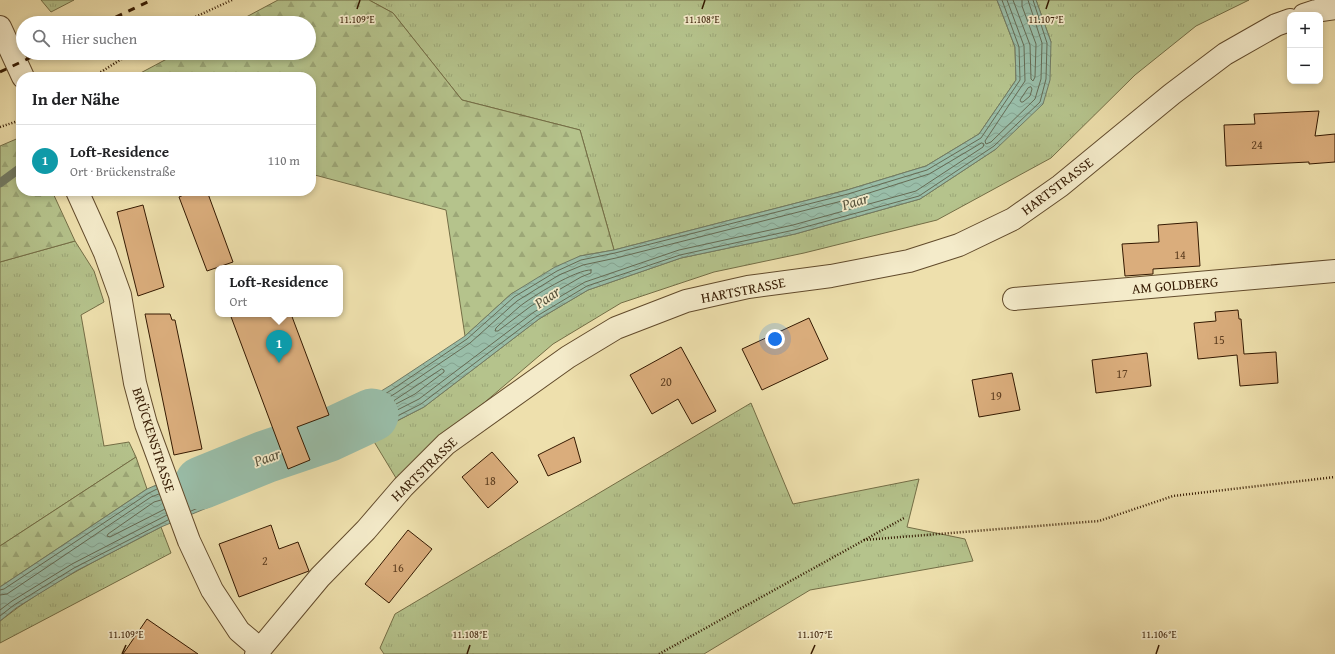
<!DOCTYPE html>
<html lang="de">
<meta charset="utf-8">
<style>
:root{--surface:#fff;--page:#f6f6f6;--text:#202124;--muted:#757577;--line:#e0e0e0;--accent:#d93025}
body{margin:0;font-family:"Gentium Book Plus",serif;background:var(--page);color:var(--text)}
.controls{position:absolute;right:12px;top:12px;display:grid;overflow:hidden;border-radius:8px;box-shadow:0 2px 6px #0003}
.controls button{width:36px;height:36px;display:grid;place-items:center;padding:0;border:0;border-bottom:1px solid var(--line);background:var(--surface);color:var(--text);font:20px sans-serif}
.you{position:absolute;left:775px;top:339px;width:14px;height:14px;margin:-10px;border:3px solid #fff;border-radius:50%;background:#1a73e8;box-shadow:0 0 0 6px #1a73e833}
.badge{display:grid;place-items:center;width:26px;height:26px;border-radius:50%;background:var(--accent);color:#fff;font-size:13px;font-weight:700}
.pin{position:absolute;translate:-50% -33px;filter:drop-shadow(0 1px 2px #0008)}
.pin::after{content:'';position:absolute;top:21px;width:14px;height:12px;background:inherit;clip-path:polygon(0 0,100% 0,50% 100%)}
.popup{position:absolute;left:215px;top:265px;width:128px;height:52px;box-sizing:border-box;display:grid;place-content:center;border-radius:8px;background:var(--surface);filter:drop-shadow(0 1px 3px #0005);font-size:13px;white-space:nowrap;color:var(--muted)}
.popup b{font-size:15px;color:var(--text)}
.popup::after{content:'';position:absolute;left:50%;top:100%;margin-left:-8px;border:8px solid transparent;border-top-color:var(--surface)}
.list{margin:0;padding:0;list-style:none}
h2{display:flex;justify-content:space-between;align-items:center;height:52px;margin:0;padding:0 16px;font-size:17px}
h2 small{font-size:13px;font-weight:400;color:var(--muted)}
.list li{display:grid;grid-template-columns:26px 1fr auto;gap:12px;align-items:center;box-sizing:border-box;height:72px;padding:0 16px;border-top:1px solid var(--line)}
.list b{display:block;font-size:15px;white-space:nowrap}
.list p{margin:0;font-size:13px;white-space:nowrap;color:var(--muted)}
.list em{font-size:13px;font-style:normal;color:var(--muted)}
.icon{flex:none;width:22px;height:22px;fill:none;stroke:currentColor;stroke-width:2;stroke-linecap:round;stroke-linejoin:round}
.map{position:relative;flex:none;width:1335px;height:654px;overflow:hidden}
.search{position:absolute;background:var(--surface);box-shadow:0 2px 6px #0003;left:16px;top:16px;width:300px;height:44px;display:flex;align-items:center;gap:10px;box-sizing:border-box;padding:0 14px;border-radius:22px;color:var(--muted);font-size:15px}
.panel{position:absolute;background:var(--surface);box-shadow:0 2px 6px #0003;left:16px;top:72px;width:300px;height:124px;border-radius:16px}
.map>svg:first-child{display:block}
</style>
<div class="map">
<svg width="1335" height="654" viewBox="0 0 1335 654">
<defs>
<pattern id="grass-tufts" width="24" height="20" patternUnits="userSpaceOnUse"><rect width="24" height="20" fill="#b5c38c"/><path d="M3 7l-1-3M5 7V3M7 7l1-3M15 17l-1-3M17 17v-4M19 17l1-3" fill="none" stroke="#9ca777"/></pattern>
<pattern id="forest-firs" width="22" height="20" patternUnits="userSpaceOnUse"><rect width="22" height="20" fill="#b5c38c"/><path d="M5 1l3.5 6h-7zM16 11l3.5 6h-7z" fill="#9ca777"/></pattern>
<pattern id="water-waves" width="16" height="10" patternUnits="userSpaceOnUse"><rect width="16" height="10" fill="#99bda8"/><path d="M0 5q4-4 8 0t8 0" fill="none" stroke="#84a28f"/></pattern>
</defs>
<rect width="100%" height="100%" fill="#eee0ad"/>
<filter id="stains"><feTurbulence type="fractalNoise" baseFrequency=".005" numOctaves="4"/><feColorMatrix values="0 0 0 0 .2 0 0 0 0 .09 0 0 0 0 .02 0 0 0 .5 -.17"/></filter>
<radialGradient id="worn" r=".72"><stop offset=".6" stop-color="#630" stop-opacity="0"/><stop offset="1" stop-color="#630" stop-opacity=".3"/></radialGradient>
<!-- grass -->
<path fill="url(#grass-tufts)" stroke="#746e46" d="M41,0H74L51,12Z
M369,0H997L1015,47L1016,80L979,134L926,166L847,190L614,250L580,130L462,100L393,13Z
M1036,0H1249L1196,26L1135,75L1051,158L937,220L804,253L714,272L621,303L553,344L396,478L370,435L424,407L539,319L588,290L681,258L795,234L920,199L996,149L1051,42Z
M75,241L94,271L104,302L81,315L104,446L129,442L136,457L0,546V262Z
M751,403L793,504L919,479L907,527L965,539L973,561L810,590L704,654H384L380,648L395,614Z
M161,527L171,553L0,643V621C49,582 106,556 161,527Z"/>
<!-- forest -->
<path fill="url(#forest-firs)" stroke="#746e46" d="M278,0H369L393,13L462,100L580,130L614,250L580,256L511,294L465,336L446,210L311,174V77H133L178,53H309V23H235Z
M21,137V191H52L75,241L0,262V146Z
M136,457L147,489L0,587V546Z"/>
<!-- water -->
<path fill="url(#water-waves)" stroke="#717b65" d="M997,0H1036L1051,42L1050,80L1043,104L996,149L920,199L795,234L681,258L588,290L539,319L424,407L334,453L312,462L300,430L328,420L360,404L391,385L465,336L511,294L555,267L580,256L614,250L847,190L926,166L979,134L1016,80L1015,47Z
M265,445L279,478L161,527L76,571L16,608L0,621V587L147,489L184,473Z"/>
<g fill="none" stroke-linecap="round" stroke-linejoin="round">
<!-- shore -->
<path stroke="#666b54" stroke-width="1" d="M1002,0L1019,47L1020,80L981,138L927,170L848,194L615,253L581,260L557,271L514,297L467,339L393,389L362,408L307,432L306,434L313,455L316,456L332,449L421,404L537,316L587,286L680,255L794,230L919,196L994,146L1040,102L1046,79L1047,43L1033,0
M1007,0L1024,46L1025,81L985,141L986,144L991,142L1035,99L1041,79L1042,43L1028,0
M1013,0L1030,45L1031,79L1033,81L1035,77L1036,44L1022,6V0
M1031,87L1032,89L1030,96L1023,102H1021L1020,100L1028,88Z
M982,143L984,144L983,147L916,191L793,225L679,250L585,282L534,312L419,399L330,444L319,449L316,448L312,437L313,435L365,412L396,393L470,343L517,301L559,275L583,265L616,258L850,199L929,174Z
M591,270V273L581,277L531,306L498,331H495L496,328C503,321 511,314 519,307C531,297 577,269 591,270Z
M442,369L444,370V372L415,394L396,404H394V401Z
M179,480L261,450L263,452L273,474L272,477L191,511
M181,484L258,457L260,458L266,472L265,474L189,506
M183,490L255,464L257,465L258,468L257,471L187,501
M161,500L154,502L108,534L107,536L110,537L165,509
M0,590L4,589L149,493L157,489
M0,595L7,594L151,497L159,494
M0,610L12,601L72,564L167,515
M0,616L14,605L74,568L168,520"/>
<!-- stream -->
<path stroke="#717b65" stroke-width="9" d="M0,183L19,169"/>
<!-- river -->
<path stroke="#99bda8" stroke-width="53" d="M201,483L265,457L327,436L372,415"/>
</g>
<!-- building -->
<path fill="#daad7c" stroke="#341901" d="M1319,111L1315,136L1335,134V162L1309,164V162L1226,166L1224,125L1255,124L1254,114Z
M193,191H207L233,262L207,271L179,197Z
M143,205L164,287L138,296L117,212Z
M1197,222L1200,266L1153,269V274L1125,276L1122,244L1159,242L1158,225Z
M1238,310L1239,319H1241L1244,354L1276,352L1278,383L1240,386L1237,355L1198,359L1194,323L1216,321L1215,312Z
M145,314H170L172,320H175L202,449L174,455Z
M230,314H291L329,415L297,427L310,460L288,469Z
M809,318L828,359L762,390L742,349Z
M681,347L716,411L692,424L678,399L652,414L630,375Z
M1147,353L1151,386L1096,393L1092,360Z
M1012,373L1020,410L979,417L972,380Z
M574,437L581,462L548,476L538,455Z
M492,452L518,482L488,508L462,477Z
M271,525L279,549L298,542L309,571L239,597L219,544Z
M408,530L432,549L389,603L365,584Z
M147,619L198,654H123Z"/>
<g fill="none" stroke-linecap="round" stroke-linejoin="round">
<!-- minor casing -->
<g stroke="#624b2c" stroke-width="24">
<path id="minor" d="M1304,15L1316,11L1335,8
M0,27L23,77
M77,191L105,253L120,295L135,383L146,424L189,541L212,590L239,631L260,649
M1014,299L1335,271
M256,654L320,577L366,530L403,487L446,444L568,357L616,328L686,301L748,287L831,276L909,261L959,245L1013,219L1060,186L1172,94L1225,54L1276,25L1290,20"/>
</g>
<!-- path -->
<path stroke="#341901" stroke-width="2.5" stroke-dasharray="1 2" stroke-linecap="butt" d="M182,23L232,0
M93,77L131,53
M0,127L21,120
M864,540L1099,521L1173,496L1335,477
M659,654L904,518"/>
<!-- minor -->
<use href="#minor" stroke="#f4ebca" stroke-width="22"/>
<!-- rail -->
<path stroke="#341901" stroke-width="3" stroke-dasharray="7 7" stroke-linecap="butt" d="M103,23L152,0
M0,72L40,53"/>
</g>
<!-- ticks -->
<path fill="none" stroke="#341901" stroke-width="1.5" d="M357,9L360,0M702,9L705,0M1046,9L1049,0M122,654L126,645M467,654L470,645M811,654L815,645M1156,654L1159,645"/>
<g text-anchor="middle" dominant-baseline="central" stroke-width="3.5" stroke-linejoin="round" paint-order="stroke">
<!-- number labels -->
<g font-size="12" fill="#5e3e20">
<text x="1257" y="144">24</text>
<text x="1180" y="254">14</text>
<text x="1219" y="339">15</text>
<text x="1122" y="373">17</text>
<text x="666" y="381">20</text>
<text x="996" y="395">19</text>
<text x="490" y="480">18</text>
<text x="265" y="560">2</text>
<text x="398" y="567">16</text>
</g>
<!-- street labels -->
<g font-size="14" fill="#341901" stroke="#f4ebca">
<text transform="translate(1057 186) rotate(-37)">HARTSTRASSE</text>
<text transform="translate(1175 285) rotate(-5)">AM GOLDBERG</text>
<text transform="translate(743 290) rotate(-11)">HARTSTRASSE</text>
<text transform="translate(154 440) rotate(72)">BRÜCKENSTRASSE</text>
<text transform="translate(424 469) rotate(-44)">HARTSTRASSE</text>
</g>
<!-- water labels -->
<g font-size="15" font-style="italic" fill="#57523b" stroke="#f4ebca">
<text transform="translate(855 201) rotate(-17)">Paar</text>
<text transform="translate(547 297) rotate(-34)">Paar</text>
<text transform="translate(267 457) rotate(-20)">Paar</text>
</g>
</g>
<g font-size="10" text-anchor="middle" fill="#341901" stroke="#f4ebca" stroke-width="3.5" stroke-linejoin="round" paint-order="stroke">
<text x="357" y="23">11.109°E</text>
<text x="702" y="23">11.108°E</text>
<text x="1046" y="23">11.107°E</text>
<text x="126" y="638">11.109°E</text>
<text x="470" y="638">11.108°E</text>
<text x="815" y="638">11.107°E</text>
<text x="1159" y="638">11.106°E</text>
</g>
<rect width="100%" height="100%" filter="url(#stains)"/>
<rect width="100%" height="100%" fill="url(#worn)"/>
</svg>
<div class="controls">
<button>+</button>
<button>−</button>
</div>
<div class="you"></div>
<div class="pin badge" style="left:279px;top:363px;background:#0f9aa8">1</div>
<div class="popup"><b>Loft-Residence</b>Ort</div>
<div class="search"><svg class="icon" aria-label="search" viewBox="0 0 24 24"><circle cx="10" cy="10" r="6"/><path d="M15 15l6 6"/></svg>Hier suchen</div>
<section class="panel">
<h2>In der Nähe<small></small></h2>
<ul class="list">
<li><span class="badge" style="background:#0f9aa8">1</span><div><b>Loft-Residence</b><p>Ort · Brückenstraße</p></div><em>110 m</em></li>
</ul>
</section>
</div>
